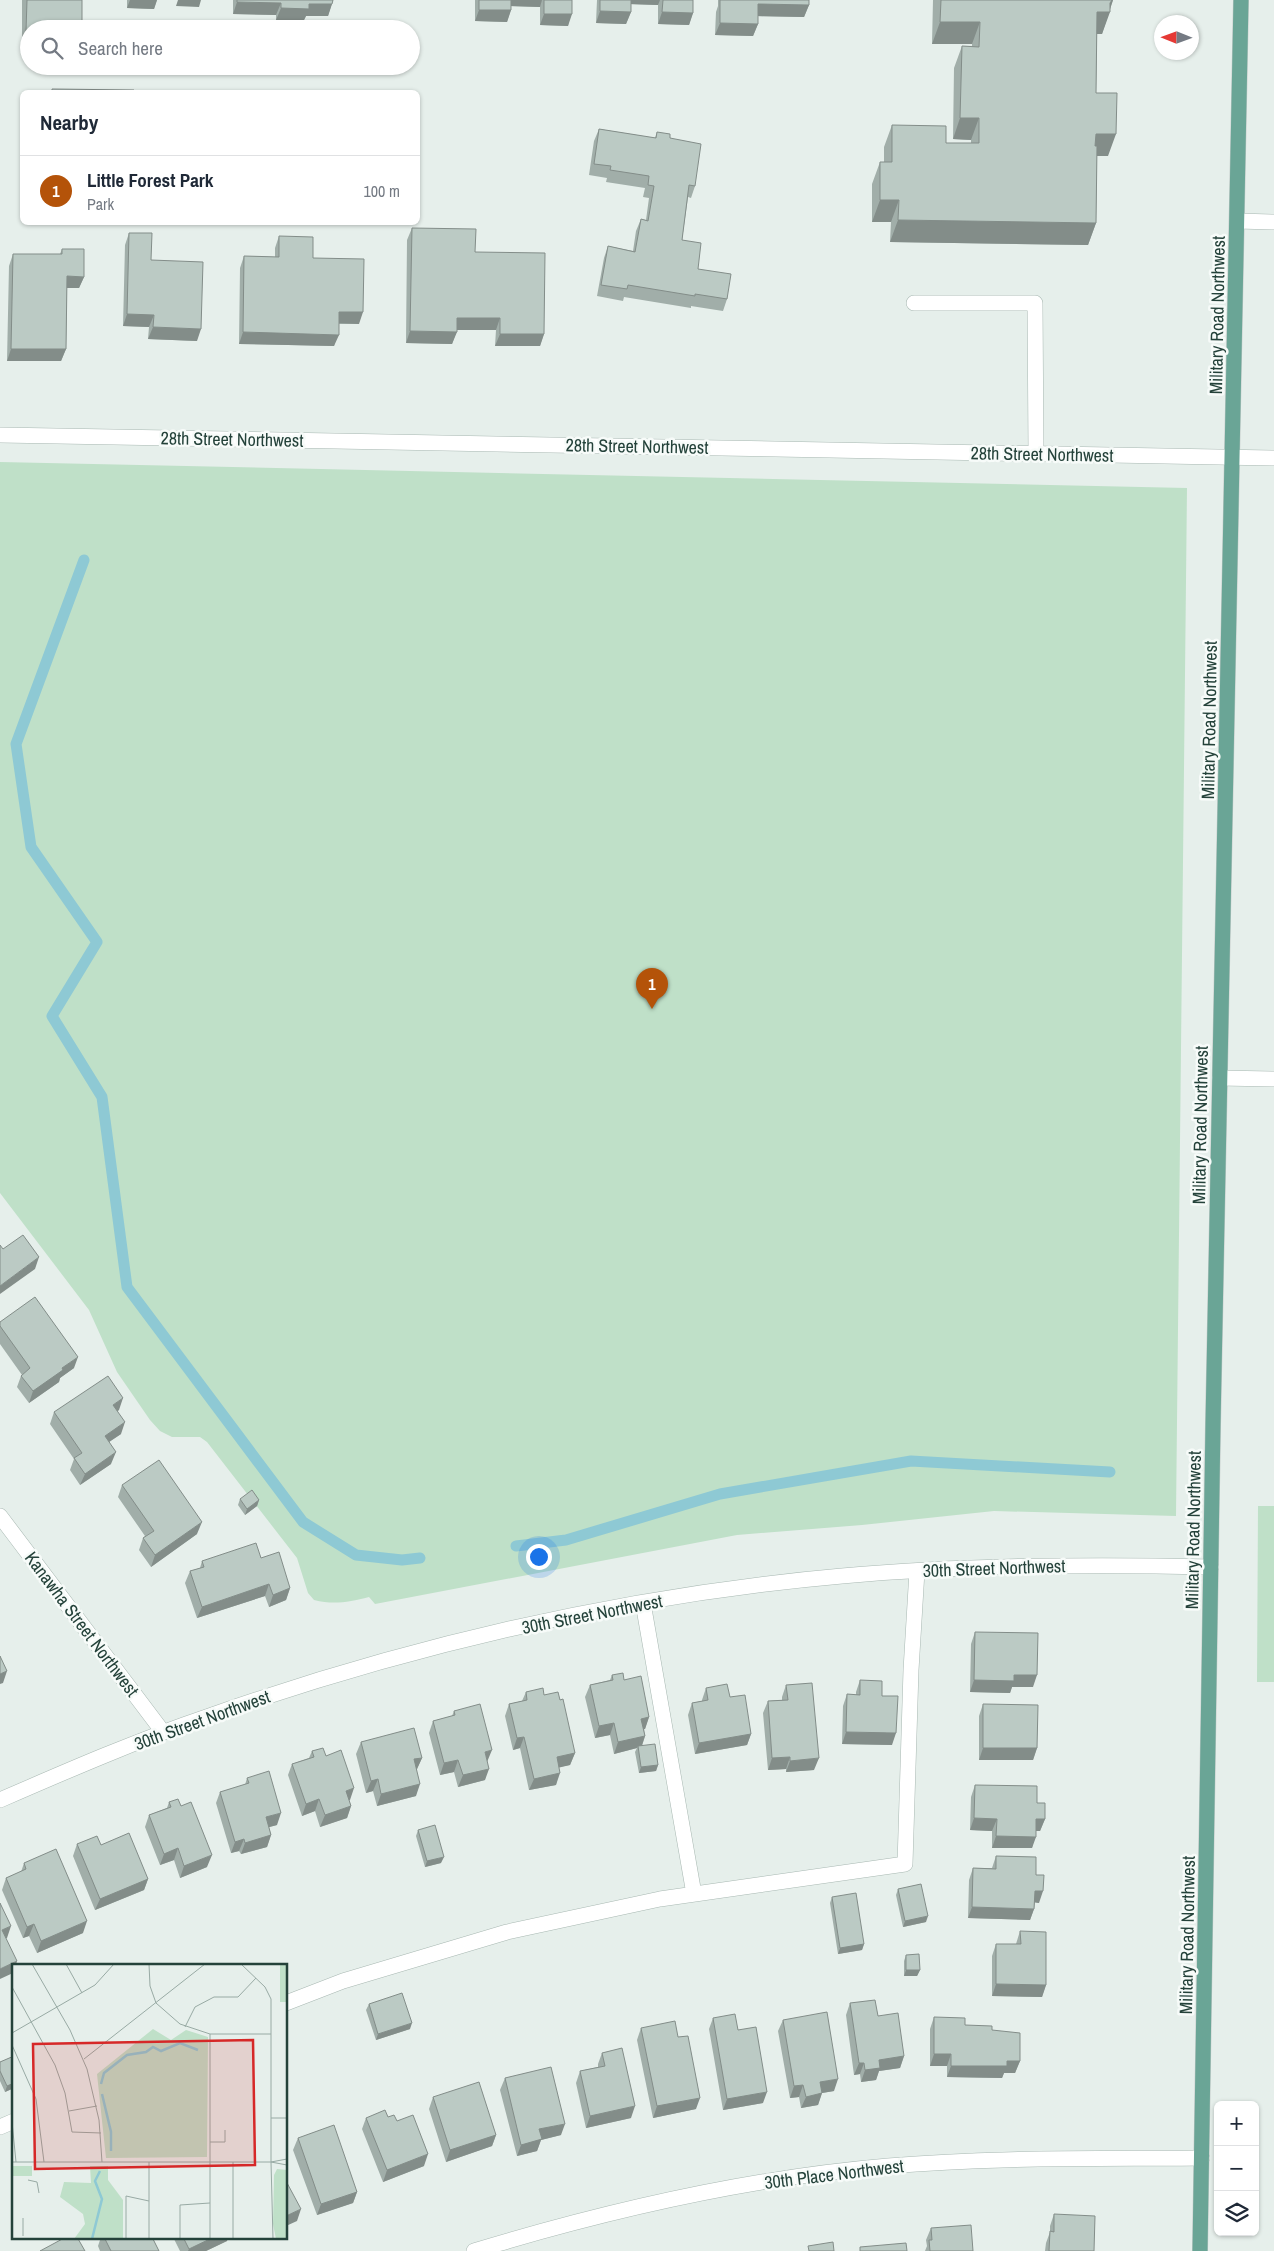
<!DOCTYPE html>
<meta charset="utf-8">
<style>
:root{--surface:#fff;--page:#f6f6f7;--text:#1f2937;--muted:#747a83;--line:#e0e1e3;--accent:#b45309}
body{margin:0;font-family:"Archivo Narrow",sans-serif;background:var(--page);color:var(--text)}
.controls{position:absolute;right:15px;bottom:15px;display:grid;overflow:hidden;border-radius:8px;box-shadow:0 1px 4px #0004}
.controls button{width:45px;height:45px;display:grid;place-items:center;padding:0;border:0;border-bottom:1px solid var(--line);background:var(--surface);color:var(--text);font:25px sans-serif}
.compass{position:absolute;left:1154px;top:15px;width:45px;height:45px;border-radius:50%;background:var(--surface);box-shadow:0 1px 4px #0004;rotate:271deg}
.you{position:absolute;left:538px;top:1556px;width:18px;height:18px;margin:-12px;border:4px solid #fff;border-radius:50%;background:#1a73e8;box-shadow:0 0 0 8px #1a73e833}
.badge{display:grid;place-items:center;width:32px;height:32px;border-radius:50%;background:var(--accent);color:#fff;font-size:16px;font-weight:700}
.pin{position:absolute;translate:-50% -41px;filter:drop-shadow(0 1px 2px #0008)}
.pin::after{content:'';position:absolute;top:26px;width:18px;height:15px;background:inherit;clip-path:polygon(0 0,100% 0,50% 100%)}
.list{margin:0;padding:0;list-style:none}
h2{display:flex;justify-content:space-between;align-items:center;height:65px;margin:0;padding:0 20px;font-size:21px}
h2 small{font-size:16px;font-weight:400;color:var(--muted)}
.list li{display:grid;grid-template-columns:32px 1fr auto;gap:15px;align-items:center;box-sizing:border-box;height:70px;padding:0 20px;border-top:1px solid var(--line)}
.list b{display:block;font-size:19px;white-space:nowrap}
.list p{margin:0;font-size:16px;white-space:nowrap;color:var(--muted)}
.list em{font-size:16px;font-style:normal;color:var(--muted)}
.icon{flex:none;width:28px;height:28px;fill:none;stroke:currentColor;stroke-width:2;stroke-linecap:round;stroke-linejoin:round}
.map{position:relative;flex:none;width:1274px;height:2251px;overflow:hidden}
.search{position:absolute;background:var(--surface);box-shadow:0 1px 4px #0004;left:20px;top:20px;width:400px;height:55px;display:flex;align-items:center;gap:12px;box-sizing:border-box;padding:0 18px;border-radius:28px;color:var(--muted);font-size:19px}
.panel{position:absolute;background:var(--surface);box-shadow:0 1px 4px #0004;left:20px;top:90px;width:400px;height:135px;border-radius:8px}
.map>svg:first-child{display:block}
</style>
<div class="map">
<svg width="1274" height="2251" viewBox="0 0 1274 2251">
<rect width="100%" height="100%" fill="#e6efeb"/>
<!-- green -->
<path fill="#bfe0c8" d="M0,462L1187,488L1176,1516L994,1511L862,1525L737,1535L375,1604L369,1597C349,1602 334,1605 314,1600L308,1593L297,1558L207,1442L200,1437H172L160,1431L150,1420L117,1372L89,1310L0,1193Z
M1258,1506H1274V1682H1257Z"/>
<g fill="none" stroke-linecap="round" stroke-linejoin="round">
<!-- stream -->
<path stroke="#8ec9d4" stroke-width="11" d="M84,560L16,744L31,847L97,942L52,1016L102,1097L127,1287L303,1522L356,1555L402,1560L420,1558
M516,1546L566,1540L720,1494L911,1461L1110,1472"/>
<!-- service casing -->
<g stroke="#a8b8b2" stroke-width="16">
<path id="service" d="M1238,221L1274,222
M914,303H1035L1036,454
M643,1603L694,1894
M286,2003L343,1981L507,1932L660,1899L905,1864L911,1670L917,1571
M0,2127L14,2121"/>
</g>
<!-- minor casing -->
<g stroke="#a8b8b2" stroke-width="16">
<path id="minor" d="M0,435L1274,458
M1220,1078L1274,1079
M0,1516L163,1732
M0,1800C69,1770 138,1740 209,1716C412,1645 627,1595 842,1576C965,1565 1088,1564 1211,1567
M474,2251C609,2210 747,2178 888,2166C992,2157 1097,2159 1202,2158"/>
</g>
<!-- primary casing -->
<g stroke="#c2cac8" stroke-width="16">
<path id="primary" d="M1200,2251L1213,1424L1241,0"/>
</g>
<!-- service -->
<use href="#service" stroke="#fff" stroke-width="15"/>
<!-- minor -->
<use href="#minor" stroke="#fff" stroke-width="15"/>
<!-- primary -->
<use href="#primary" stroke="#6aa596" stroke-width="15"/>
</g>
<!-- wall -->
<path fill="#a1aea9" d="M22,0H82L29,29V43H22Z
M127,0H157L154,9L127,8Z
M233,0H333L328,16H306L304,20H276V15L233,14Z
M475,0H572L568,26L540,25V7L511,6V10L507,22L475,21Z
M597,0H693V13L689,25L658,24V5L631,4V12L626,24L596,23Z
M718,0H809V5L804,17L758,16V24L753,36L715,35L716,12L718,6Z
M933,0H1113L1102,34H1097L1096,93L1108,156H1097L1096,223L1088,245L890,242L891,222H872V184L880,162H884V147L892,125L946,143H971V140L953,139L954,68L962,46L972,47V44H932Z
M599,129L655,138L657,132L670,138L695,186L691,198L688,197L682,240L698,269L727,299L723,311L691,306V308L624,297L623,301L597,296L604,258L608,246L633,251L636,231L641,219L646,220L649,198L643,197L645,188L606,182L607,178L589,175L594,141Z
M412,228L475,252L544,334L540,346H495L496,330H457L452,344L406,343L407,240Z
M129,233L151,260L197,341L148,339L149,327L123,326L125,245Z
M279,236L313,258L359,324H339L334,346L239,344L240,268L244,256L275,257V248Z
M62,249L84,277L79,288H67L66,349L61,361H7L9,266L13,254H60Z
M0,1322L74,1368L60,1378L59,1382L29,1403L17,1387L21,1376L22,1375L0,1344Z
M119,1410L117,1411L121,1434L109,1442L111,1464L80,1485L70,1470L74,1459L50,1424L54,1412Z
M122,1485L197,1534L151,1567L139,1550L143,1538L145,1536L118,1497Z
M240,1499L259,1500L257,1506L245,1515L238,1505Z
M202,1561L290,1588L286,1600L269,1607L265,1596L197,1618L185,1583L190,1571L200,1568Z
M975,1632L1033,1687H1012L1010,1693L970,1692L971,1644Z
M612,1675L624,1680L649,1717L645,1729H644L645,1736L642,1746L658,1765L656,1771L639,1773L635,1752L637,1748L614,1754L610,1735L595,1738L585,1697L590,1685L610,1680Z
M860,1680L892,1745L842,1744L843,1706L847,1694L856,1695V1692Z
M786,1685L814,1770L786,1772V1769L768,1770L763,1713L768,1701L782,1700V1697Z
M706,1688L730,1697L751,1734L747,1745L695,1754L688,1715L692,1703L702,1701V1700Z
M526,1692L544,1695L575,1753L570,1765L559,1767L556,1785L529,1790L520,1748L513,1750L505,1716L509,1704L522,1701Z
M983,1704L1037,1748L1033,1760H979V1716Z
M454,1711L487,1762L485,1780L458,1787L454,1772L440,1775L429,1733L433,1721L452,1716Z
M361,1742L422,1758L417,1769V1770L416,1796L377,1806L373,1791L366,1793L356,1754Z
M312,1751L326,1756L350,1800H349L351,1806L347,1818L320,1827L315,1811L302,1816L288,1775L292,1764L309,1758Z
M247,1778L277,1825L269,1827L271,1835L267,1847L241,1854L239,1851L231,1853L216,1803L220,1792L245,1785Z
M975,1785L1037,1803L1045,1819L1040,1831H1036L1032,1848H992V1831L970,1830L971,1797Z
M169,1802L181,1806L207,1867L180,1878L174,1860L160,1865L145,1827L149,1815L167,1808Z
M418,1830L441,1863L425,1867L416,1836Z
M77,1844L101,1845L148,1879L144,1890L95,1910L73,1856Z
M996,1856L1036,1875L1039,1903L1035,1902L1034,1909L1030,1920L968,1918L969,1880L973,1868H992Z
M24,1863L83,1933L37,1953L29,1936L23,1938L2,1890L6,1878L21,1872Z
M898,1889L926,1922L903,1927L896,1895Z
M832,1897L864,1944L862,1950L838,1954L830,1903Z
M1020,1931L1046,1985L1042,1997L992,1996V1956L996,1944H1016Z
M906,1955L920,1970L917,1976H904V1961Z
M850,2003L878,2016L904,2056L900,2068L879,2071L876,2080L861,2082L860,2074L854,2075L846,2015Z
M369,2004L410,2029L376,2040L366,2010Z
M934,2017L965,2025L992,2030L1020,2061L1015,2073H1004L1002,2078L947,2077V2066H930V2029Z
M713,2018L738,2030L763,2103L723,2110L709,2029Z
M783,2020L834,2091L822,2093L818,2105L801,2108L799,2097L790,2098L778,2031Z
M641,2028L678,2037L696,2109L653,2118L637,2040Z
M602,2053L631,2118L586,2128L576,2083L580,2071L598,2067V2064Z
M14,2056V2088L5,2092L0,2081V2062Z
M505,2078L561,2135L541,2140L537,2151L517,2156L500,2090Z
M433,2097L496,2135L492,2146L446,2162L429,2109Z
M388,2117L397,2121L424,2166L383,2182L362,2129L366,2118Z
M298,2138L357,2192L353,2203L317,2215L293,2150Z
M14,2145V2157L11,2151Z
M1054,2214L1094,2251H1045L1046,2243L1050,2232V2226Z
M931,2228L973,2251H925L927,2246L926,2240Z
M101,2237H152L159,2251H100L98,2246Z
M173,2237H228L227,2241L206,2251H180Z"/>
<!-- shaded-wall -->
<path fill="#838d89" d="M130,0H157L154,9L127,8Z
M178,0H201L199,7L176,6Z
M509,0H542L540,7L507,6Z
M628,0H660L658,5L627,4Z
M1112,0H1113L1109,12H1110L1102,34H1089L1097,12L1110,3Z
M237,2L281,3L276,15L233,14Z
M309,4H332L328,16H306L304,20H276L281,8Z
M758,4L809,5L804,17L754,16Z
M479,10H511L507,22L475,21Z
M600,11L631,12L626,24L596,23Z
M662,12L693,13L689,25L658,24Z
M544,14H572L568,26L540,25Z
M940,22H980L972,44H932Z
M720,23L758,24L753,36L715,35Z
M26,31L29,32V43H22Z
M960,118H979L971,140L953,139Z
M1096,134H1116L1108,156H1088Z
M880,200H899L891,222H872Z
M898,220L1096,223L1088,245L890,242Z
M67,276L84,277L79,288H63Z
M339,312H363L359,324L335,323Z
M127,314L154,315L149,327L123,326Z
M457,318H500L496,330H452Z
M153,327L201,329L197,341L148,339Z
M410,331L457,332L452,344L406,343Z
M243,332L339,335L334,346L239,344Z
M500,334H544L540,346H495Z
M11,349H66L61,361H7Z
M39,1257L35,1269L0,1294V1286Z
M78,1357L74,1368L60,1378L59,1382L29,1403L33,1391L62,1368Z
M123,1398L119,1410L109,1417L113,1405Z
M125,1422L121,1434L100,1448L105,1436Z
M116,1452L111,1464L80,1485L85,1474Z
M259,1500L257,1506L245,1515L247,1509Z
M202,1522L197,1534L151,1567L155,1555Z
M269,1584L265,1596L197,1618L202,1607Z
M290,1588L286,1600L269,1607L273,1595Z
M7,1671L3,1683L0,1684V1674Z
M1014,1675H1037L1033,1687H1012L1010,1693L970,1692L974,1680Z
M649,1717L645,1729L637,1731L641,1719Z
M614,1723L610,1735L595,1738L599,1726Z
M846,1732L896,1733L892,1745L842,1744Z
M751,1734L747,1745L695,1754L699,1743Z
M645,1736L641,1748L638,1746L637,1748L614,1754L618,1742Z
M524,1737L520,1748L513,1750L517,1738Z
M983,1748H1037L1033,1760H979Z
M492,1750L487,1762L485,1752Z
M575,1753L570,1765L553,1769L557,1757Z
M790,1757L786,1769L768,1770L772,1758Z
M422,1758L417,1769L410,1771L414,1759Z
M819,1758L814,1770L786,1772L790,1761Z
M458,1760L454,1772L440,1775L444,1763Z
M658,1765L656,1771L639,1773L641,1767Z
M489,1769L485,1780L458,1787L463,1775Z
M560,1773L556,1785L529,1790L534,1779Z
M378,1779L373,1791L366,1793L371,1781Z
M420,1784L416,1796L377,1806L381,1794Z
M354,1788L350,1800L342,1803L346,1791Z
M319,1799L315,1811L302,1816L306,1804Z
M351,1806L347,1818L320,1827L325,1815Z
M281,1813L277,1825L262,1829L266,1817Z
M974,1818L997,1819L992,1831L970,1830Z
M1036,1819H1045L1040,1831H1032Z
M271,1835L267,1847L241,1854L245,1843Z
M996,1836L1036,1837L1032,1848H992Z
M244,1839L239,1851L231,1853L235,1842Z
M178,1848L174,1860L160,1865L164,1854Z
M212,1855L207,1867L180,1878L184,1866Z
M444,1857L441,1863L425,1867L427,1861Z
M148,1879L144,1890L95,1910L100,1899Z
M1035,1891H1043L1039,1903L1031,1902Z
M972,1907L1034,1909L1030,1920L968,1918Z
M928,1916L926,1922L903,1927L905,1921Z
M87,1921L83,1933L37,1953L41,1941Z
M34,1924L29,1936L23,1938L27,1927Z
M11,1926L7,1938L0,1941L2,1930Z
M864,1944L862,1950L838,1954L840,1948Z
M17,1961L16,1965H14L13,1973L0,1979V1969Z
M906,1970H920L917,1976H904Z
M996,1984L1046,1985L1042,1997L992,1996Z
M412,2023L410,2029L376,2040L378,2034Z
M934,2054H951L947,2066H930Z
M904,2056L900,2068L879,2071L876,2080L861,2082L865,2070L879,2060Z
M1007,2061H1020L1015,2073H1004L1002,2078L947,2077L951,2066Z
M859,2063H864L860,2074L854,2075Z
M838,2079L834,2091L816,2094L820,2082Z
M14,2083V2088L5,2092L7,2086Z
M803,2085L799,2097L790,2098L794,2086Z
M767,2092L763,2103L723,2110L727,2099Z
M822,2093L818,2105L801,2108L806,2097Z
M700,2098L696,2109L653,2118L657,2106Z
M635,2106L631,2118L586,2128L590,2116Z
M565,2124L561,2135L541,2140L537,2151L517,2156L521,2145L539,2129Z
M496,2135L492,2146L446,2162L450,2150Z
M428,2154L424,2166L383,2182L387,2170Z
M357,2192L353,2203L317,2215L321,2204Z
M301,2209L297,2221L286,2226V2216Z
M214,2237H228L227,2241L206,2251H188L189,2249Z"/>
<!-- building -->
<path fill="#bbcac4" stroke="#838d89" d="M27,0H82V29H29V32L26,31Z
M237,0H333L332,4H309V9L281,8V3L237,2Z
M479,0H511V10H479Z
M544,0H572V14H544Z
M600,0H631V12L600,11Z
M663,0H693V13L662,12Z
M720,0H809V5L758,4V24L720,23Z
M941,0H1112L1110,3V12H1097L1096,93H1117L1116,134H1096L1095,146H1097L1096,223L898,220L899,200H880V162H892V125L946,126V143H979V118H960L962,46L979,47L980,22H940Z
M52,89L134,90V92H52Z
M599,129L656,138L657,132L670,134V138L701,144L695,186L689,185L682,240L701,243L698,269L731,274L727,299L695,294V296L628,285L627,289L601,285L608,246L635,252L641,219L648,221L654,186L648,185L649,176L610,170L611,166L594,164Z
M412,228L476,229L475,252L545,253L544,334H500V318H457V332L410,331Z
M129,233H152L151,260L203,262L201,329L153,327L154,315L127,314Z
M279,236L313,237V258L364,259L363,312H339V335L243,332L244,256L279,257Z
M62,249H84V277L67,276L66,349H11L13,254H62Z
M23,1235L39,1257L0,1286V1245L3,1249Z
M35,1297L78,1357L62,1368L63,1370L33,1391L21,1376L30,1368L0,1326V1322Z
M108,1376L123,1398L113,1405L125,1422L105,1436L116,1452L85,1474L74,1458L82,1453L54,1412Z
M159,1460L202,1522L155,1555L143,1538L154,1531L122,1485Z
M252,1490L259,1500L247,1509L240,1499Z
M256,1543L261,1558L279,1552L290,1588L273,1595L269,1584L202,1607L190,1571L204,1567L202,1561Z
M975,1632L1038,1633L1037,1675H1014V1681L974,1680Z
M0,1656L7,1671L0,1674Z
M623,1673L624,1680L641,1676L649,1717L641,1719L645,1736L618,1742L614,1723L599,1726L590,1685L613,1680L612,1675Z
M860,1680L882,1681V1696H898L896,1733L846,1732L847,1694L860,1695Z
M812,1683L819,1758L790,1761V1757L772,1758L768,1701L788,1700L786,1685Z
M727,1684L730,1697L745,1695L751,1734L699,1743L692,1703L708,1700L706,1688Z
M543,1688L544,1695L558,1692L560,1700L563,1699L575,1753L557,1757L560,1773L534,1779L524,1737L517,1738L509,1704L527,1700L526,1692Z
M480,1704L492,1750L485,1752L489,1769L463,1775L458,1760L444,1763L433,1721L455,1715L454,1711Z
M983,1704L1038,1705L1037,1748H983Z
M414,1728L422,1758L414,1759L420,1784L381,1794L378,1779L371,1781L361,1742Z
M655,1744L658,1765L641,1767L638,1746Z
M323,1748L326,1756L341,1750L354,1788L346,1791L351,1806L325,1815L319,1799L306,1804L292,1764L314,1757L312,1751Z
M269,1771L281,1813L266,1817L271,1835L245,1843L244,1839L235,1842L220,1792L249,1783L247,1778Z
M975,1785L1037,1786V1803H1045V1819H1036V1837L996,1836L997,1819L974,1818Z
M178,1799L181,1806L191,1802L212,1855L184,1866L178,1848L164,1854L149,1815L171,1807L169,1802Z
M435,1825L444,1857L427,1861L418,1830Z
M129,1833L148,1879L100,1899L77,1844L97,1836L101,1845Z
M56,1849L87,1921L41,1941L34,1924L27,1927L6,1878L26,1869L24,1863Z
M996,1856L1036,1857V1875H1044L1043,1891H1035L1034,1909L972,1907L973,1868L996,1869Z
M921,1884L928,1916L905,1921L898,1889Z
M856,1893L864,1944L840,1948L832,1897Z
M0,1903L11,1926L2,1930L17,1961L0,1969Z
M1020,1931L1046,1932V1985L996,1984V1944H1021Z
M919,1954L920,1970H906V1955Z
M402,1993L412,2023L378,2034L369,2004Z
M875,2000L878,2016L898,2013L904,2056L879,2060L880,2068L865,2070L864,2063H859L850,2003Z
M827,2012L838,2079L820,2082L822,2093L806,2097L803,2085L794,2086L783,2020Z
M735,2014L738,2030L756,2027L767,2092L727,2099L713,2018Z
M934,2017L965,2018V2025L992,2026V2030L1020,2033V2061H1007V2066H951V2054H934Z
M675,2021L678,2037L688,2036L700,2098L657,2106L641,2028Z
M622,2048L635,2106L590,2116L580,2071L605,2066L602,2053Z
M14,2056V2083L7,2086L0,2071V2062Z
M551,2067L565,2124L539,2129L542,2139L521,2145L505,2078Z
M479,2082L496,2135L450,2150L433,2097Z
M385,2110L388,2117L394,2115L397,2121L413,2115L428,2154L387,2170L366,2118Z
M334,2125L357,2192L321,2204L298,2138Z
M286,2181L301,2209L286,2216Z
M1054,2214L1095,2216L1094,2251H1049L1050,2231L1054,2232Z
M971,2225L973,2251H930L929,2240H932L931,2228Z
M66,2237H77L85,2251H40Z
M104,2237H152L159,2251H111Z
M183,2237H214L189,2249Z
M833,2242L834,2251H809L808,2246Z
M906,2243L907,2251H860V2247Z"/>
<g text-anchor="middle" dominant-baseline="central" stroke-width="5" stroke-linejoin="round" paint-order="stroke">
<!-- street labels -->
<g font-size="18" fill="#24423a" stroke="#f7fbf9">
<text transform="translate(1217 315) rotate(-89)">Military Road Northwest</text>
<text transform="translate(232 439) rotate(1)">28th Street Northwest</text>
<text transform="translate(637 446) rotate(1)">28th Street Northwest</text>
<text transform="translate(1042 454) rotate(1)">28th Street Northwest</text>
<text transform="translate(1209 720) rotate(-89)">Military Road Northwest</text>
<text transform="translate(1200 1125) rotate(-89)">Military Road Northwest</text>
<text transform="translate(1193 1530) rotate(-89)">Military Road Northwest</text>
<text transform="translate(994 1568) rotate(-2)">30th Street Northwest</text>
<text transform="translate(592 1614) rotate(-11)">30th Street Northwest</text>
<text transform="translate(82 1624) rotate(53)">Kanawha Street Northwest</text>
<text transform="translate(202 1720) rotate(-20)">30th Street Northwest</text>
<text transform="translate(1187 1935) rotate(-89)">Military Road Northwest</text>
<text transform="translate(834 2174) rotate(-7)">30th Place Northwest</text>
</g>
</g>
<!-- overview -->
<g transform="translate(12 1964)">
<rect width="275" height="275" fill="#e6efeb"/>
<path d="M268,1H275V38H268ZM141,65L159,76L174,66L196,73L195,193L94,194L85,110ZM0,202H20V212H0ZM78,202H96V216L111,236V275H62L73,260L71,250L48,233L52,218L79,219ZM265,205L275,206V275H264L261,260L262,211Z" fill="#bfe0c8"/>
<path fill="none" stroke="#8ec9d4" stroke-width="2.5" d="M89,120L92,109L115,91L134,88L141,83L149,87L168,79L186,86M90,130L99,168V187M80,275L90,235L83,217L88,207"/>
<path fill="none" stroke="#98aaa4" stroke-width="1" d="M20,0L58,66L75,105L87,156L90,198M54,0L70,29M137,0L138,22L144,39L168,60L198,70H259M229,0L253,23L259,35V198M0,23L43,101L53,129L60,168L89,169M173,63L183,43L202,33H226L244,14M0,69L83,21L102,0M0,81L24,135L32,198M72,95L193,0M57,147L85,142M259,154H275M0,158L4,198M198,178H213V166M0,198H259L275,195M137,198V275M221,198V275M259,198L261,275M259,198L275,201M16,216L25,218L27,229M11,254V272M114,275V232L137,237M168,275V241L198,239M198,275V70"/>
<path fill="#d62828" fill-opacity="0.15" stroke="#d62828" stroke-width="2.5" d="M241,76L243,201L23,205L21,80Z"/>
<rect width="275" height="275" fill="none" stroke="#24423a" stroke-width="2.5"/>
</g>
</svg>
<div class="controls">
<button>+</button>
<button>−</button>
<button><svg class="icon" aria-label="layers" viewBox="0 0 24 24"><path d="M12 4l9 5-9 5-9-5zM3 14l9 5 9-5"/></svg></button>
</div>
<svg class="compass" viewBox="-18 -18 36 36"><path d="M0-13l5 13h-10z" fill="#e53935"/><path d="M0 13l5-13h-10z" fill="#747a83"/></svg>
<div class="you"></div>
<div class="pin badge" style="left:652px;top:1009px">1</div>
<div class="search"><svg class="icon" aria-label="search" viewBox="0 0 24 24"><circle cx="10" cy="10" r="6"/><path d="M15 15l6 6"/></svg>Search here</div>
<section class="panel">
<h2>Nearby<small></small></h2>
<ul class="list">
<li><span class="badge">1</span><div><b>Little Forest Park</b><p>Park</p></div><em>100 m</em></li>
</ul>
</section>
</div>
